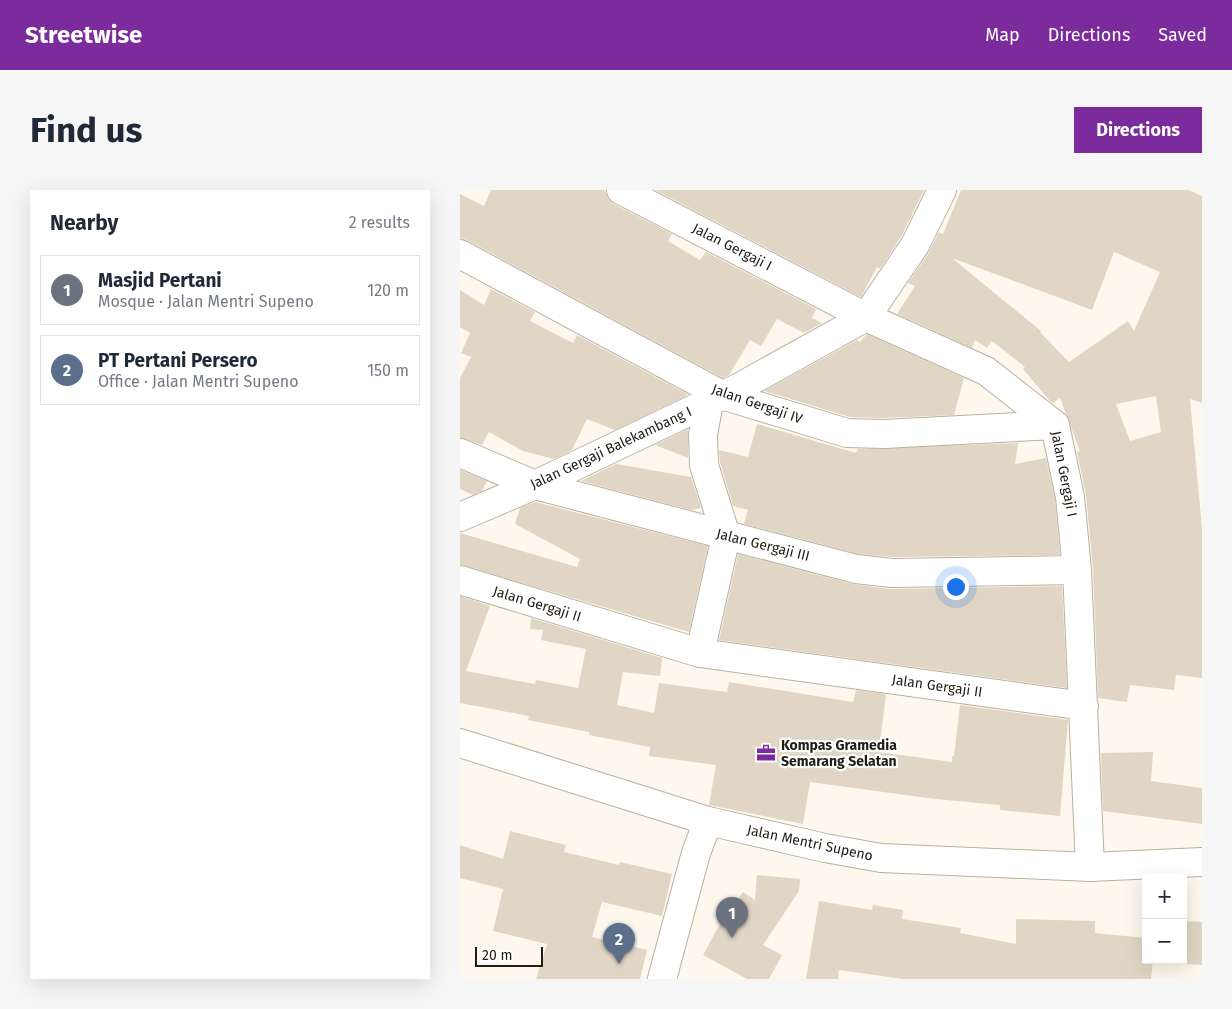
<!DOCTYPE html>
<meta charset="utf-8">
<style>
:root{--surface:#fff;--page:#f6f6f7;--text:#1f2937;--muted:#747a83;--line:#e0e1e3;--accent:#7b2b9c}
body{margin:0;font-family:"Fira Sans",sans-serif;background:var(--page);color:var(--text)}
.controls{position:absolute;right:15px;bottom:15px;display:grid;overflow:hidden;border-radius:0px;box-shadow:0 5px 20px #0002}
.controls button{width:45px;height:45px;display:grid;place-items:center;padding:0;border:0;border-bottom:1px solid var(--line);background:var(--surface);color:var(--text);font:25px sans-serif}
.scale{position:absolute;left:15px;bottom:12px;width:68px;box-sizing:border-box;padding-left:5px;border:2px solid #201c16;border-top:0;font-size:14px;line-height:18px;white-space:nowrap;color:#201c16;-webkit-text-stroke:4px #fff;paint-order:stroke}
.you{position:absolute;left:495px;top:396px;width:18px;height:18px;margin:-12px;border:4px solid #fff;border-radius:50%;background:#1a73e8;box-shadow:0 0 0 8px #1a73e833}
.badge{display:grid;place-items:center;width:32px;height:32px;border-radius:50%;background:var(--accent);color:#fff;font-size:16px;font-weight:700}
.pin{position:absolute;translate:-50% -41px;filter:drop-shadow(0 1px 2px #0008)}
.pin::after{content:'';position:absolute;top:26px;width:18px;height:15px;background:inherit;clip-path:polygon(0 0,100% 0,50% 100%)}
.list{margin:0;padding:0;list-style:none}
h2{display:flex;justify-content:space-between;align-items:center;height:65px;margin:0;padding:0 20px;font-size:21px}
h2 small{font-size:16px;font-weight:400;color:var(--muted)}
.list li{display:grid;grid-template-columns:32px 1fr auto;gap:15px;align-items:center;box-sizing:border-box;height:70px;margin:0 10px 10px;padding:0 10px;border:1px solid var(--line);border-radius:0px}
.list b{display:block;font-size:19px;white-space:nowrap}
.list p{margin:0;font-size:16px;white-space:nowrap;color:var(--muted)}
.list em{font-size:16px;font-style:normal;color:var(--muted)}
.map{position:relative;flex:none;width:742px;height:789px;overflow:hidden;border-radius:0px}
header{display:flex;align-items:center;gap:30px;box-sizing:border-box;height:70px;padding:0 25px;background:var(--accent);color:#fff}
header strong{font-size:24px}
nav{display:flex;gap:28px;margin-inline-start:auto;font-size:18px}
.intro{display:flex;align-items:center;justify-content:space-between;box-sizing:border-box;height:120px;padding:0 30px}
h1{margin:0;font-size:35px}
.button{padding:12px 22px;border-radius:0px;background:var(--accent);color:#fff;font-size:18px;font-weight:700}
main{display:flex;gap:30px;padding:0 30px}
aside{flex:1;background:var(--surface);border-radius:0px;box-shadow:0 5px 20px #0002}
.map>svg:first-child{display:block}
</style>
<header>
<strong>Streetwise</strong>
<nav><a>Map</a><a>Directions</a><a>Saved</a></nav>
</header>
<div class="intro"><h1>Find us</h1><a class="button">Directions</a></div>
<main>
<aside>
<h2>Nearby<small>2 results</small></h2>
<ul class="list">
<li><span class="badge" style="background:#6b7280">1</span><div><b>Masjid Pertani</b><p>Mosque · Jalan Mentri Supeno</p></div><em>120 m</em></li>
<li><span class="badge" style="background:#5c6f8a">2</span><div><b>PT Pertani Persero</b><p>Office · Jalan Mentri Supeno</p></div><em>150 m</em></li>
</ul>
</aside>
<div class="map">
<svg width="742" height="789" viewBox="0 0 742 789">
<rect width="100%" height="100%" fill="#fef7ed"/>
<!-- building -->
<path fill="#e1d6c5" fill-rule="evenodd" d="M31,0H145L148,8L154,14L212,44L208,51L240,70L246,62L356,119L352,128L362,133L344,143L317,129L301,156L290,150L269,185L263,188L7,50L0,48V4L24,16Z
M195,0H464L441,47L420,79L417,77L401,107Z
M501,0H729L742,6V213L730,209L742,338V488L716,485L714,500L670,495L667,512L638,508L633,379L626,305L617,262L620,261L600,208L593,213L590,211L563,179L565,177L532,151L527,158L515,150L512,158L437,124L455,96L448,93L468,64L479,42L483,44ZM654,62L700,82L674,141L668,131L609,172L580,142L581,141L492,68L632,120ZM696,206L701,242L670,251L656,214Z
M31,99L75,122L70,131L113,153L117,145L227,204L226,206L155,240L127,229L112,260L94,269L63,261L29,242L22,255L0,248V188L11,167L1,163L10,143L0,137V100L24,115Z
M407,144L504,188L494,225L424,228L390,227L304,201L397,150L400,152Z
M297,234L396,263L398,259L558,253L555,274L586,268L595,309L600,365L433,367L399,364L284,334L288,320L273,316L260,272L259,260L288,267Z
M228,239V268L195,255Z
M156,274L231,287L241,318L231,320L121,291Z
M0,280L27,291L22,301L13,305L0,299Z
M75,312L248,356L229,442L0,375V343L117,377L120,369L55,334L60,318Z
M278,364L392,394L430,399L602,396L607,498L259,450Z
M0,406L30,416L6,481L75,494L76,490L118,498L126,459L81,450L83,440L70,439L71,428L202,468L200,486L163,482L157,515L194,523L199,493L267,502L269,492L393,512L396,500L426,504L419,562L492,572V566H494L500,515L608,530L600,626L540,620V615L475,609L350,592L343,634L249,615L256,575L189,566L190,557L129,545V542L68,530L69,526L0,513Z
M693,562L691,591L742,598V634L643,621L641,563Z
M50,641L106,655L104,662L159,675L160,672L212,684L202,726L142,712L132,747L187,760L180,789H76L87,754L33,741L43,699L0,688V655L43,669Z
M297,685L340,689L339,701L303,755L322,765L309,789H287L243,765L261,732L283,702L295,710Z
M359,711L412,720L413,715L443,720L442,729L501,738L500,743L556,754V729L635,731V743L686,748V770H693L691,789H443L379,780L378,789H346Z
M723,731L742,732V775L723,774Z"/>
<g fill="none" stroke-linecap="round" stroke-linejoin="round">
<!-- minor casing -->
<g stroke="#bbb09f" stroke-width="30">
<path id="minor" d="M161,0L406,127L526,181L595,235L610,307L617,380L630,677
M0,64L262,205L387,243L424,244L595,235
M0,263L75,295L396,379L432,383L617,380
M0,327L75,295L278,198L406,127L455,55L482,0
M0,390L240,463L624,516
M240,463L266,346L244,275L243,245L249,212
M202,789L236,663L248,631"/>
</g>
<!-- major casing -->
<g stroke="#bbb09f" stroke-width="30">
<path id="major" d="M0,553L248,631L365,658L421,668L630,677L742,672"/>
</g>
<!-- minor -->
<use href="#minor" stroke="#fff" stroke-width="28"/>
<!-- major -->
<use href="#major" stroke="#fff" stroke-width="28"/>
</g>
<!-- icons -->
<defs>
<g id="office-bare" transform="scale(1.5)"><path d="M-6-3h4V-5.5h4V-3h4V5H-6ZM-1-4.5V-3h2v-1.5ZM-6 0V1H6V0Z" fill="#7b2b9c" stroke="#fff" stroke-width="2.5" paint-order="stroke"/></g>
</defs>
<g fill-rule="evenodd">
<use href="#office-bare" x="306" y="563"/>
</g>
<g text-anchor="middle" dominant-baseline="central" stroke-width="4.5" stroke-linejoin="round" paint-order="stroke">
<!-- street labels -->
<g font-size="14" fill="#201c16" stroke="#fff">
<text transform="translate(272 57) rotate(27)">Jalan Gergaji I</text>
<text transform="translate(297 214) rotate(19)">Jalan Gergaji IV</text>
<text transform="translate(151 258) rotate(-25)">Jalan Gergaji Balekambang I</text>
<text transform="translate(604 284) rotate(79)">Jalan Gergaji I</text>
<text transform="translate(303 355) rotate(14)">Jalan Gergaji III</text>
<text transform="translate(77 414) rotate(17)">Jalan Gergaji II</text>
<text transform="translate(477 496) rotate(8)">Jalan Gergaji II</text>
<text transform="translate(350 653) rotate(12)">Jalan Mentri Supeno</text>
</g>
<!-- poi labels -->
<g font-size="14" font-weight="bold" fill="#201c16" stroke="#fff" text-anchor="start">
<text x="321" y="555">Kompas Gramedia<tspan x="321" dy="16">Semarang Selatan</tspan></text>
</g>
</g>
</svg>
<div class="controls">
<button>+</button>
<button>−</button>
</div>
<div class="scale">20 m</div>
<div class="you"></div>
<div class="pin badge" style="left:272px;top:748px;background:#6b7280">1</div>
<div class="pin badge" style="left:159px;top:774px;background:#5c6f8a">2</div>
</div>
</main>
